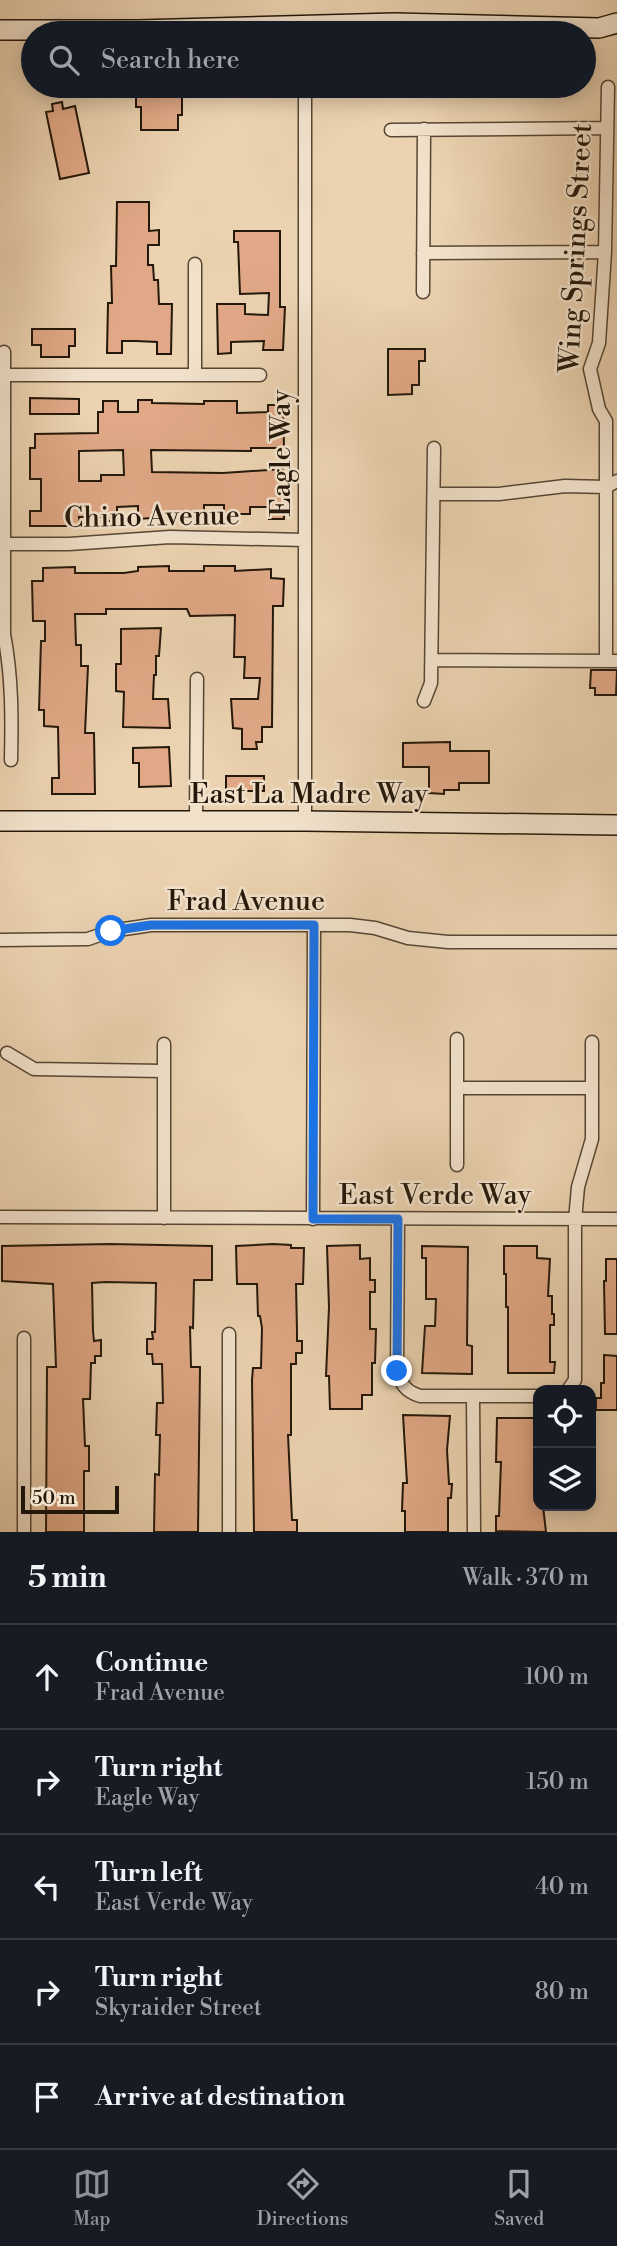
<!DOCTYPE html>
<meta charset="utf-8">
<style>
:root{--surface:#171b24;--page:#20242c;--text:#f1f3f6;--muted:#9ea1a6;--line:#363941;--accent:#8c9099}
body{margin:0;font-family:"Libre Bodoni",serif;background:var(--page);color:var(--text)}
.controls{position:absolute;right:21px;bottom:21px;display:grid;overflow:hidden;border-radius:14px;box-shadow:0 4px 18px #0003}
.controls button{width:63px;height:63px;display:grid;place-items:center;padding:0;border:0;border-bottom:2px solid var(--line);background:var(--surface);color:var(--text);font:35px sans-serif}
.scale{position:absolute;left:21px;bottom:18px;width:98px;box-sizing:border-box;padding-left:7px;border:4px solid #24180a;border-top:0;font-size:19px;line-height:24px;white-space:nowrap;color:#24180a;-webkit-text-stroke:5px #f2e2cc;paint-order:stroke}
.stop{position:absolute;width:21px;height:21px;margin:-16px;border:5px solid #1a73e8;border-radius:50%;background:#fff}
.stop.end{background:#1a73e8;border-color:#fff;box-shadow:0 2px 7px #0008}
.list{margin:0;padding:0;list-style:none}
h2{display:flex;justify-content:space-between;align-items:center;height:91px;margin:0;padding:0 28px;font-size:30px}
h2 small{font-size:23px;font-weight:400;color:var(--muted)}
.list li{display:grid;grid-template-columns:46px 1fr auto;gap:21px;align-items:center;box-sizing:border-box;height:105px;padding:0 28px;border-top:2px solid var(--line)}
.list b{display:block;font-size:26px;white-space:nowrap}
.list p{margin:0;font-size:23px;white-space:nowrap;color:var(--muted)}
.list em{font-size:23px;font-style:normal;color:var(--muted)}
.icon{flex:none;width:38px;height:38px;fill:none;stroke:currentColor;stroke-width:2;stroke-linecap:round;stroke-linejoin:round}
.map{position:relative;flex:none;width:617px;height:1532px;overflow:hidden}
.search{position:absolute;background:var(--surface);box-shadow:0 4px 18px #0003;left:21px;right:21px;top:21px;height:77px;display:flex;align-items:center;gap:18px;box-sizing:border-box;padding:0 24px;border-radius:38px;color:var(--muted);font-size:26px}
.sheet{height:616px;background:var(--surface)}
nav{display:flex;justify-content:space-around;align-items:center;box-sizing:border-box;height:98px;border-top:2px solid var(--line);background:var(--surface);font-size:19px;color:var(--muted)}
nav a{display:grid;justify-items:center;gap:4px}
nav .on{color:var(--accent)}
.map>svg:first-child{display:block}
</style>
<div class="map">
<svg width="617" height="1532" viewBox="0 0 617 1532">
<rect width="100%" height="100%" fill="#ebd2b0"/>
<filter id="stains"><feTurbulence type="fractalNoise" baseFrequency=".00286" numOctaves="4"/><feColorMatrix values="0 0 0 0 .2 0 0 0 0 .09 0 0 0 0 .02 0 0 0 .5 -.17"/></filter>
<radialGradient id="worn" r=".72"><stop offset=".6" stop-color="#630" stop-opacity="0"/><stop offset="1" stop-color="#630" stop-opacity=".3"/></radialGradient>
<!-- building -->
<path fill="#e0a886" stroke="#24180a" stroke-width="2" fill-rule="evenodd" d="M182,95V115H178V130H141V107H136V96Z
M62,102L63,109L75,106L89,173L60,179L46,112L53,111L52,104Z
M117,202H149V231L159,230V245H148V265H153L154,280H158L159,304H172L171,354H157V342L136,341H122V353H107L108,303H112L111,266H116Z
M234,231H280V307H285L283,350H263L264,341L231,342V353L218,354L217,304H245V314L268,315L269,293L240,294L238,242H234Z
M32,329H75V346H69V357H41V345H32Z
M388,349H425V361H419V385H412V394L388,395Z
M30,398L79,399V414H30Z
M138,400H152V403L204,404V401H237V413L268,412V405H283L284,448H251V451L151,450L152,472L223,473L283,469L284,519H269V507H250V514H234V518H224V505H204V515L152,513V518L138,519V506L117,507V521H106V517H79L80,526H30V511H41V479H30V448H35V434L98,433V412H103V401H118V412H138ZM123,450L124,475H101V481H79V451Z
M169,566V571H204V566H235V571L271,569V578L284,579L283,606H273L272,727H262V742H256L257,749H242V729L233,728L231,699H258L260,678H244L245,657H234L235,615L190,616L187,609H106V614H75L76,645H81V666H88L85,733H94L95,794H52V778H59L58,727L44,726V710H39L41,641H45V621H33L32,581H43V568L75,567V573H124L138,571V567Z
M161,628L159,656H156V675H154L153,699H168L170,728L123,727L124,692L116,691V664H121V629Z
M591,670H617L616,695H595V688H590Z
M450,742V751H489V783H459V790H444V794L429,793V767H403V743Z
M169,747L171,786L139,787V763H133V748Z
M226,776H264V791H226Z
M110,1244L212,1246V1280H194L193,1328L190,1327L191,1367H200L198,1532H154L155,1474L159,1475L160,1435H156L157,1403H163L162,1364H153L152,1354H147V1339H153L152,1332H155L156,1283L105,1282L92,1283L93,1331L94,1341L101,1340V1356H95V1363H91L90,1399H83L85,1446H89V1471H84V1532H46L47,1367H56L53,1284L2,1281V1246Z
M273,1244L291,1245V1248H304L303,1284H296L297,1332V1341H302V1353H296V1364H291V1435H288L292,1520H297V1532H254L252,1380L253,1368H261L262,1328L260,1316H258L257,1284H237L236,1246Z
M360,1245V1259L370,1258V1280H375V1292H370V1329H376L375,1363H372V1395H362V1409H330L329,1376H326L329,1307L327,1246Z
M422,1246L468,1247L467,1345L472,1346V1374L422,1373L425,1326H435L436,1299H426V1258H422Z
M504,1246H537V1258L550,1259L548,1296H552V1314H554V1325H550V1362H555L554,1373H508V1307H506V1274H504Z
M606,1259H617V1334H605L604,1281H606Z
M604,1355L617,1356V1410H596V1398H601V1383H604Z
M403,1415L450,1416L447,1450L449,1484H452L451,1498H448V1532H405V1511H402L403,1483H407Z
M497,1418H538V1506H543L546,1532L496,1531V1516H499L501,1462H496Z"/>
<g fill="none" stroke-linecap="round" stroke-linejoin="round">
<!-- street casing -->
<g stroke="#564634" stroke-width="15">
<path id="street" d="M305,86V821
M391,130L607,128
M423,253L605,252
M423,292L424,129
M4,352V634C12,676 12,717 11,760
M4,375H260
M195,375V264
M434,494H499L565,486L606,487L617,481
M0,544H69L170,537L305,540
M432,660L617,661
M606,661V421L599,409L590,369L599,343L605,252L608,87
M424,701L431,683L434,448
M196,821L197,679
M0,940L88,939L111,931L151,925H350L375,928L408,938L448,942H617
M7,1053L34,1069L163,1071
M457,1088H592
M457,1165V1039
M0,1217L617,1219
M164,1218V1044
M313,1219L314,925
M398,1219L397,1371C402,1385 405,1391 420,1396H538
M24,1338V1532
M568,1390L575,1380V1220L578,1187L592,1139V1042
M473,1396L474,1532
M229,1532V1334"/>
</g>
<!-- secondary casing -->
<g stroke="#24180a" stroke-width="22">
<path id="secondary" d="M0,30H139L395,23L599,28L617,23
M0,821H305L617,825"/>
</g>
<!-- street -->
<use href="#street" stroke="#f2e2cc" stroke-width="12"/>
<!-- secondary -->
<use href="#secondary" stroke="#f2e2cc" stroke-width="19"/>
</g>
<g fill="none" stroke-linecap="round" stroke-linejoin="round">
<!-- route -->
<path stroke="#1a73e8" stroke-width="9" d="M111,931L151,925H314L313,1219H398L397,1371"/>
</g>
<g text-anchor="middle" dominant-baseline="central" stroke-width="5" stroke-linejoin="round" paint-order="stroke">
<!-- street labels -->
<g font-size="28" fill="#24180a" stroke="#f2e2cc">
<text transform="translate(576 248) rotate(-87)">Wing Springs Street</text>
<text transform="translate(281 453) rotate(-90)">Eagle Way</text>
<text transform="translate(152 517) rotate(-1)">Chino Avenue</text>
<text x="309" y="794">East La Madre Way</text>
<text x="246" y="901">Frad Avenue</text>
<text x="435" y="1195">East Verde Way</text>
</g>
</g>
<rect width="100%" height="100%" filter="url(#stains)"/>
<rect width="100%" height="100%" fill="url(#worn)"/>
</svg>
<div class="controls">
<button><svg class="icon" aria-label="locate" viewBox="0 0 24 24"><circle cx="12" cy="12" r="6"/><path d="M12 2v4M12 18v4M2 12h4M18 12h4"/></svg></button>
<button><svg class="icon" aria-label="layers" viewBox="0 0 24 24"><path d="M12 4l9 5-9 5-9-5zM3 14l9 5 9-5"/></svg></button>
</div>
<div class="scale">50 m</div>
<div class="stop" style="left:111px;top:931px"></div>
<div class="stop end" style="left:397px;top:1371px"></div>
<div class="search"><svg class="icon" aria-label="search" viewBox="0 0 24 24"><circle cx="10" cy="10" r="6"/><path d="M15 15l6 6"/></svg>Search here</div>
</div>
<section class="sheet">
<h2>5 min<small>Walk · 370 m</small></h2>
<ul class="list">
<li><svg class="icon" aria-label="ahead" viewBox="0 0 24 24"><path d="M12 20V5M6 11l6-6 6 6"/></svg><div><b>Continue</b><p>Frad Avenue</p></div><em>100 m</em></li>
<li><svg class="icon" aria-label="right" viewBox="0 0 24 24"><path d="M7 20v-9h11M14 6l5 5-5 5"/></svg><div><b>Turn right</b><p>Eagle Way</p></div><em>150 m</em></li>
<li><svg class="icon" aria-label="left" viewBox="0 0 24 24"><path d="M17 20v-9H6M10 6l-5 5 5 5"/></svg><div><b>Turn left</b><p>East Verde Way</p></div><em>40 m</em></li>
<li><svg class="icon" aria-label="right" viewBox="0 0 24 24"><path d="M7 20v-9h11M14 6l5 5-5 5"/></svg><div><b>Turn right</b><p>Skyraider Street</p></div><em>80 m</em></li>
<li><svg class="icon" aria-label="arrive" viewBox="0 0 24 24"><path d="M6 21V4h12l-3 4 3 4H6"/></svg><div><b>Arrive at destination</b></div></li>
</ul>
</section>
<nav>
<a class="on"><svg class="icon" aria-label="map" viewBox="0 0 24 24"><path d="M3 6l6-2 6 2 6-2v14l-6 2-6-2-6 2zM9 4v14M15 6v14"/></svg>Map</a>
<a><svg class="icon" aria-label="directions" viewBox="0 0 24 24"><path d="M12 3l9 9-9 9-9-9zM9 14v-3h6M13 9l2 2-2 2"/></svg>Directions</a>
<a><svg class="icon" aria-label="saved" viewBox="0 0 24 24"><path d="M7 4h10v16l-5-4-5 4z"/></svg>Saved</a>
</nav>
